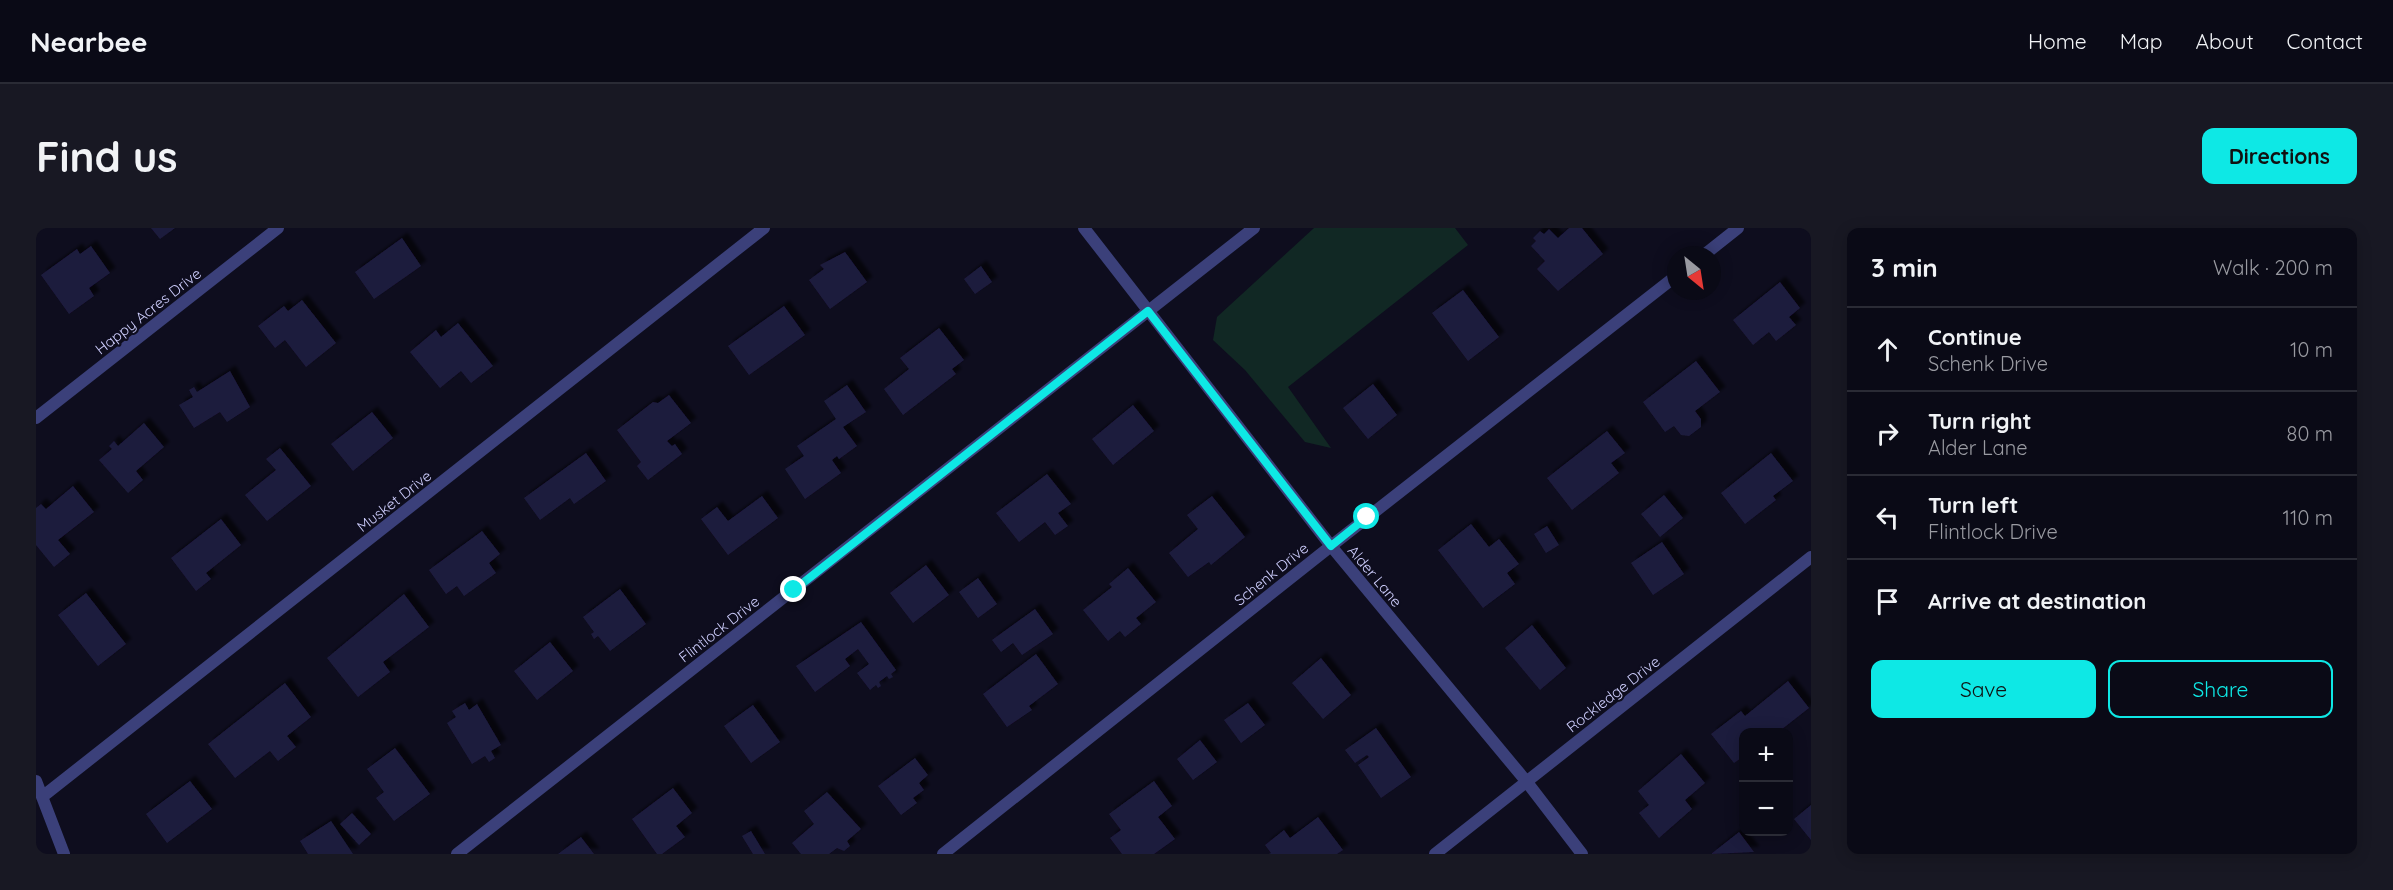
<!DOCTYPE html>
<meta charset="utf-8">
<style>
:root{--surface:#0a0a16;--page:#181823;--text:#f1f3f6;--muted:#999aa1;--line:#2a2b35;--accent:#0ee8e5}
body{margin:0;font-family:Quicksand,sans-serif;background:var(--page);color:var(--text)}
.controls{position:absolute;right:18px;bottom:18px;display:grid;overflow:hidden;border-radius:12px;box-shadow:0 3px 15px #0003}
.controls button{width:54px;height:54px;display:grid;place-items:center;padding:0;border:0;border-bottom:2px solid var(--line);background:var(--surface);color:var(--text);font:30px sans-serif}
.compass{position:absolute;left:1631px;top:18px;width:54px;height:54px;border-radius:50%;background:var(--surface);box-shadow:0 3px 15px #0003;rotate:150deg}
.stop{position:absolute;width:18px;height:18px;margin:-14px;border:4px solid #0ee8e5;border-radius:50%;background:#fff}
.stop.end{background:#0ee8e5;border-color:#fff;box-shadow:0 2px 6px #0008}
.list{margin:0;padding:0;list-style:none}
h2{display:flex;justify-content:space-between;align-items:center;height:78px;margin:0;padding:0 24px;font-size:26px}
h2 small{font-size:20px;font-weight:400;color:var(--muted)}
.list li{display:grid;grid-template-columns:39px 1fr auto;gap:18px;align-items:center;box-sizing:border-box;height:84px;padding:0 24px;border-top:2px solid var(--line)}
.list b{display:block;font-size:22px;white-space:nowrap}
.list p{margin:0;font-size:20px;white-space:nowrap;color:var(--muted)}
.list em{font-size:20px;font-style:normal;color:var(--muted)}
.actions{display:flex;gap:12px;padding:18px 24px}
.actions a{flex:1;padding:14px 0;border:2px solid var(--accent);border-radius:12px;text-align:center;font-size:21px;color:var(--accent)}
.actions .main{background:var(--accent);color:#111}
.icon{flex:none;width:33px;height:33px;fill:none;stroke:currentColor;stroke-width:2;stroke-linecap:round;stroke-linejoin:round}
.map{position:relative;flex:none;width:1775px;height:626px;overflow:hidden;border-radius:12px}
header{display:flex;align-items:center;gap:36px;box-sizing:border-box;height:84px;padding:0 30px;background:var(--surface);border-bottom:2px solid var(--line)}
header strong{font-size:28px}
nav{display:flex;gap:33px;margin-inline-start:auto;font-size:21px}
.intro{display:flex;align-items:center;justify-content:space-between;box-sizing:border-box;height:144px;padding:0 36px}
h1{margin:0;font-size:42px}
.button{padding:15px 27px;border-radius:12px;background:var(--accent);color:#111;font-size:21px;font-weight:700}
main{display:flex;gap:36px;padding:0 36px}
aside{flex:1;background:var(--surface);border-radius:12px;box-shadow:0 3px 15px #0003}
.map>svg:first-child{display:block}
</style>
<header>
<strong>Nearbee</strong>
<nav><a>Home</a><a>Map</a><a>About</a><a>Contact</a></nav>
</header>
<div class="intro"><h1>Find us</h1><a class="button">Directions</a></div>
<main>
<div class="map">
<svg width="1775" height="626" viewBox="0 0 1775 626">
<defs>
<filter id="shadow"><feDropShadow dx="5.5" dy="-5.5" stdDeviation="1.5" flood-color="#0009"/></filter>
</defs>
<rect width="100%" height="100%" fill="#0e0d1e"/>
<!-- green -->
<path fill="#112824" d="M1278,0H1419L1432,17L1252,159L1295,220L1269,214L1209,142L1177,112L1181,89Z"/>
<!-- building -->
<path fill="#1e1b3e" filter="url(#shadow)" d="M115,0H139L124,11Z
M1533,0H1546L1567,26L1522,63L1501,41L1509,33L1495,18L1500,13L1497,10L1504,3L1508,6L1513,1L1522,10Z
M366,10L385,38L338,71L319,44Z
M55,18L74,45L53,60L58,68L33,86L5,47L41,21L44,26Z
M809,24L831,54L794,81L773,52L788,41L784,37Z
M945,38L956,54L939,66L928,51Z
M1744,54L1764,80L1753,89L1760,97L1740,113L1733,104L1717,117L1697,92Z
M1427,62L1463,109L1432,133L1396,85Z
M266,72L300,115L270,139L249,112L239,120L222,98L248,78L252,83Z
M748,78L769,107L713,147L692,118Z
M422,95L457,138L435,155L425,143L404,160L374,124L400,102L405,109Z
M903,100L928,132L916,141L920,146L867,187L848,161L873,141L864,130Z
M1660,133L1684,164L1659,183L1665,191V199L1653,208L1645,207L1638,198L1629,204L1607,174Z
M194,143L214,179L191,194L184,184L158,200L143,177L157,169L153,162L158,159L161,164Z
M1337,156L1361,187L1332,211L1307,180Z
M811,157L830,184L807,199L821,218L803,231L801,228L796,232L805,245L769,271L749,241L768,228L761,218L800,191L788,173Z
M633,167L655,195L631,213L636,218L639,216L646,226L612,252L601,238L605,234L581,202L617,174L622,175Z
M1097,177L1118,203L1077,237L1056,211Z
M336,184L357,210L317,243L295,216Z
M108,195L128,219L100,243L107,252L92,265L63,232L76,221L73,218L78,213L82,218Z
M1571,203L1589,225L1575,235L1583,245L1536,282L1511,250Z
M244,220L275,258L231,293L209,267L240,242L230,231Z
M550,225L570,253L538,276L534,270L504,292L488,270Z
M1735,225L1757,253L1737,268L1740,272L1709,296L1685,265Z
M1011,246L1035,276L1022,285L1032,298L1019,307L1009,294L983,314L960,285Z
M37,258L58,284L22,312L34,326L18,339L0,317V280L5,276L10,281Z
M1628,267L1647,290L1624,309L1605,286Z
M726,268L742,290L692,327L665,291L681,279L692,293Z
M1176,268L1209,309L1175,337L1173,334L1152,349L1133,325L1162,301L1151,287Z
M185,291L205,317L170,345L175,351L160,363L135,330Z
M1435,296L1453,319L1463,311L1483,336L1471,345L1479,356L1447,380L1402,322Z
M1511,298L1523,317L1510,325L1498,306Z
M446,303L464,326L453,335L460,345L428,368L421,358L410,366L393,342Z
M1626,314L1648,346L1617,367L1595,335Z
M890,337L913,367L877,395L854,365Z
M1092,340L1120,374L1100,390L1105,396L1089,409L1084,403L1072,413L1047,382L1076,359L1073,356Z
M942,350L961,376L942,390L923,364Z
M584,361L610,396L574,423L562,408L558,411L555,406L558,404L547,389Z
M50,365L90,416L62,438L22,387Z
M368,366L393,399L347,434L354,444L322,469L291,430Z
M999,381L1017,406L986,427L977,415L965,424L956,412Z
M825,394L860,442L855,446L857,449L853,451L851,448L843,454L845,458L842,460L840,457L834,462L821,445L833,436L822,421L809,431L814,438L779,464L760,438Z
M1496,397L1530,440L1504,462L1469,420Z
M514,414L537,443L501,472L478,443Z
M1000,426L1022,456L993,478L996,482L971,499L947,466Z
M1285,430L1315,467L1287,491L1256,455Z
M1752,453L1773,480L1741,505H1708V528L1698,535L1675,506L1705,483L1709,488Z
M249,455L275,489L251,508L260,519L242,533L234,523L199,550L172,516Z
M429,475L433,482L441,476L465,517L455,523L459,530L453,534L449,528L436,536L411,495L420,489L416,483Z
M1212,475L1229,497L1205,515L1188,492Z
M717,477L744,514L715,535L688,498Z
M1340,500L1375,549L1345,570L1322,537L1333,529L1331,527L1319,535L1309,522Z
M1164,512L1181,534L1157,552L1141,531Z
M359,520L394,566L358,593L340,570L348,564L331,541Z
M1645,526L1669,555L1649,572L1656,581L1623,610L1603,585L1613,577L1602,563Z
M879,530L892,547L883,555L888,562L877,570L881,575L865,587L842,558Z
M154,553L176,581L131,615L110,586Z
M1118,553L1136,578L1122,589L1139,611L1118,626H1086L1074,610L1085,602L1073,586Z
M637,560L656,585L640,598L649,609L626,626H621L596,591Z
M791,564L825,601L811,613L814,618L808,623L801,620L793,626H765L756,615L778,596L768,583Z
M1775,577V612L1758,591Z
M316,585L335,606L323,617L304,596Z
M1282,589L1307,622L1301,626H1233L1235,625L1229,617L1248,602L1254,610Z
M295,593L317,626H272L264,613Z
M715,603L729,626H717L706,608Z
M1703,604L1718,624L1675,626Z
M545,609L558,626H522Z"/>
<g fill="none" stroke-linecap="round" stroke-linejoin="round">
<!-- street -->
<path stroke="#3b407a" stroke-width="12" d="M1048,0L1295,318L1490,553L1546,626
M1668,27L1702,0
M0,190L242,0
M0,553L28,626
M6,569L728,0
M421,626L1218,0
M907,626L1295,318L1640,48
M1399,626L1775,329"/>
</g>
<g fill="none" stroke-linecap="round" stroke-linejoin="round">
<!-- route -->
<path stroke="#0ee8e5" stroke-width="8" d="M758,362L1112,83L1295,318L1331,289"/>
</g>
<g text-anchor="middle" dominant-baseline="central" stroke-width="4.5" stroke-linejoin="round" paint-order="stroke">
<!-- street labels -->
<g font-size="15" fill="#cdcdfc" stroke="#0e0d1e">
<text transform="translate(112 83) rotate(-38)">Happy Acres Drive</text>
<text transform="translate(358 273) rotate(-38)">Musket Drive</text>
<text transform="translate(1235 346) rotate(-39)">Schenk Drive</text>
<text transform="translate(1339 348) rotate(50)">Alder Lane</text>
<text transform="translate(683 401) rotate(-38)">Flintlock Drive</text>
<text transform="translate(1577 466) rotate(-38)">Rockledge Drive</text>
</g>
</g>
</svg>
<div class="controls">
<button>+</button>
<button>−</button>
</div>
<svg class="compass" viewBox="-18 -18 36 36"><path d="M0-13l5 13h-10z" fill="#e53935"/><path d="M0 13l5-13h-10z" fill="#999aa1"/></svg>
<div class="stop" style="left:1331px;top:289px"></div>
<div class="stop end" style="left:758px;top:362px"></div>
</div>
<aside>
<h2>3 min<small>Walk · 200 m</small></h2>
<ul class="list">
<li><svg class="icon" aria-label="ahead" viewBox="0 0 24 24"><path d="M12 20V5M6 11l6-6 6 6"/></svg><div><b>Continue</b><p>Schenk Drive</p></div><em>10 m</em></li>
<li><svg class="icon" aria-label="right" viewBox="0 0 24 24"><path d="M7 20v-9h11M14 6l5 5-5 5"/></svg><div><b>Turn right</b><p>Alder Lane</p></div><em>80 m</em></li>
<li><svg class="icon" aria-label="left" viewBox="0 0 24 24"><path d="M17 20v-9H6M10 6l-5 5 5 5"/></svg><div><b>Turn left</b><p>Flintlock Drive</p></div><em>110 m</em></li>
<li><svg class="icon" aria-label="arrive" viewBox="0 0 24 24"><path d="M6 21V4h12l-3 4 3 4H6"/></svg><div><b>Arrive at destination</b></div></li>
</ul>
<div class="actions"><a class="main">Save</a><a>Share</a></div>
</aside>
</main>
